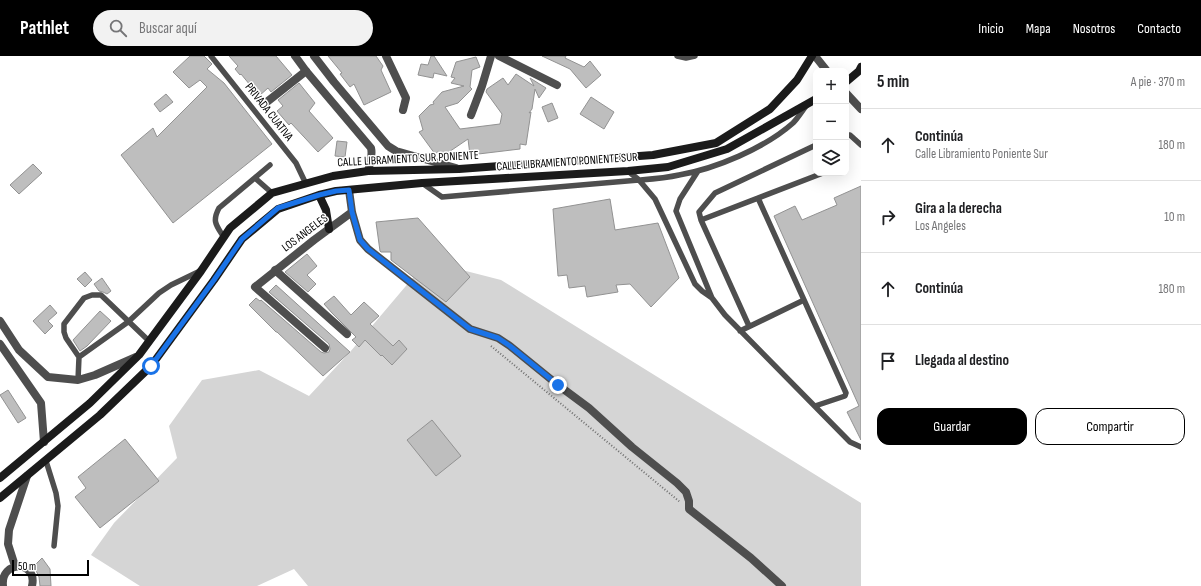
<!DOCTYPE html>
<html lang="es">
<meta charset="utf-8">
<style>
:root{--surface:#fff;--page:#f2f2f2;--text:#202124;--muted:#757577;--line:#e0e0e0;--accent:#000}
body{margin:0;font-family:"Sofia Sans Condensed",sans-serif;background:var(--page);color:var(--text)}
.controls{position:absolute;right:12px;top:12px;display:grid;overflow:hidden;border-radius:8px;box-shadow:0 4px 16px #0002}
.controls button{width:36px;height:36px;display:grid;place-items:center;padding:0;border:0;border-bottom:1px solid var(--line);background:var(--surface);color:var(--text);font:20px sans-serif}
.scale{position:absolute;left:12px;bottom:10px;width:77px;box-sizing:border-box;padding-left:4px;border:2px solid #000;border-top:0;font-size:11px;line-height:14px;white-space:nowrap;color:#000;-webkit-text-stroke:3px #fff;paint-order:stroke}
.stop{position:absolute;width:12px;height:12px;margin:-9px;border:3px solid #1a73e8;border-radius:50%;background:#fff}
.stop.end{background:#1a73e8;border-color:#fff;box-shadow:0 1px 4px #0008}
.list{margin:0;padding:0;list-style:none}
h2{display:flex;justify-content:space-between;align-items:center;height:52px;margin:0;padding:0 16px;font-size:17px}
h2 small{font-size:13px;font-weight:400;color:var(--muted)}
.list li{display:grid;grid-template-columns:26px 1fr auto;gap:12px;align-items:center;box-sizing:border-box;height:72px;padding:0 16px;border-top:1px solid var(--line)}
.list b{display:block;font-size:15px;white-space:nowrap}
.list p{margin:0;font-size:13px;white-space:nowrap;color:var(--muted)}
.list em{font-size:13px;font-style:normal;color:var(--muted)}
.actions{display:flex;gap:8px;padding:12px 16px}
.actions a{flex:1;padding:9px 0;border:1px solid var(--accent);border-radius:12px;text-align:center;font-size:14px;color:var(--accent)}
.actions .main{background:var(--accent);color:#fff}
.icon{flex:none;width:22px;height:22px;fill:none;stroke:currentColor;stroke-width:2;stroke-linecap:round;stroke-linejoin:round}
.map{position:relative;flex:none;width:861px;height:530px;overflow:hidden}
header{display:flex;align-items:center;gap:24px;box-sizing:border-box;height:56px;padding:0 20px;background:var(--accent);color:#fff}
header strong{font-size:19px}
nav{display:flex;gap:22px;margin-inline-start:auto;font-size:14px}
.search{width:280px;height:36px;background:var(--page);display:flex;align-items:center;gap:10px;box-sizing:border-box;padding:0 14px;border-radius:22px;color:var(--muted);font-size:15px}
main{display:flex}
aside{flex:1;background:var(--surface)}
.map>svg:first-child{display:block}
</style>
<header>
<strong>Pathlet</strong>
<div class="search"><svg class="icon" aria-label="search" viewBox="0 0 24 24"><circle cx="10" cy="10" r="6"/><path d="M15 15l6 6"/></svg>Buscar aquí</div>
<nav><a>Inicio</a><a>Mapa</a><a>Nosotros</a><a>Contacto</a></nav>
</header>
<main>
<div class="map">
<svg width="861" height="530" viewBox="0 0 861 530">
<rect width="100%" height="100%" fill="#fff"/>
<!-- green -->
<path fill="#d5d5d5" d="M427,205L501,224L861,447V530H308L294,513L257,530H140L91,499L114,467L177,402L169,370L202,324L259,314L309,340L350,296Z"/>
<!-- building -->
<path fill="#bebebe" stroke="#929292" d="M190,0H204L212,8L207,13L224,27L272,88L173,167L121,99L153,72L157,81L207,31L200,24L189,32L173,16Z
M229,0H276L292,19L271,36L268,32L259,40L241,18L240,19L235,13L238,10Z
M328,0H376L383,10L381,14L391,36L364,49L354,28L350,31L340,18L342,17Z
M431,0H434L447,20L434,17L433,22L418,19L421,8L428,9Z
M542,0H566L565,2L584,11L590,5L601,19L586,32L570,13Z
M476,1L480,11L472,14L470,31L472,33L458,47L445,51L460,73L500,68L502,58L486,36L487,33L503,22L508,29L516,18L534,30L530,22L546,32L539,42L535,33L532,53L529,57L531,56L526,89L520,88V93L470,99L468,83L443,100L439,95L435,98L419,76L423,74L419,60L430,49L434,48L433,46L442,36L464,30L451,27L455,22L451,21L456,6Z
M299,27L315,47L309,55L333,82L318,96L291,67L289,69L277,55L283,50L278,44Z
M166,38L173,46L160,56L154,48Z
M591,41L614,56L604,73L580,58Z
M552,47L558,62L548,66L542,51Z
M337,85L347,86L345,101L335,100Z
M33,108L42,117L19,138L10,129Z
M861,130V384L847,356L859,350L774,160L795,150L802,164L837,149L834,142Z
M610,143L615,174L658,167L679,222L651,251L630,228L616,229L618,236L587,241L585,230L569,232L567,219L558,220L553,153Z
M418,162L470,221L446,246L391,204V196H381L380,195L376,166Z
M307,198L317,210L307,219L316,228L308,236L285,216Z
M85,216L92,224L85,231L77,223Z
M102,222L111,235L107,238L103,236L99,235L94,228Z
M276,229L350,296L323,320L277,276H276L249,249L256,242L260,245L261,244L321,296L324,297L329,296L330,293L329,288L269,236Z
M334,240L351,259L364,246L379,260L370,268L393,290L399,284L407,293L392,309L382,299L381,300L365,284L359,291L352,284L356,281L332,257L324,248Z
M50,249L57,257L48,265L53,270L45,278L33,265Z
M100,255L111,265L87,290L80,295L73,284Z
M8,334L26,362L18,367L0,339Z
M432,364L461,400L436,420L407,384Z
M125,383L159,425L100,472L75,441L86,432L78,421Z
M42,502L50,513L51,530H40L39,521L34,510Z"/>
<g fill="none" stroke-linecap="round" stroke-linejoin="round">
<!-- path -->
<path stroke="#707070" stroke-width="2" stroke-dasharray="1 2" stroke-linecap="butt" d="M491,290L680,446"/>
<!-- service -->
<path stroke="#4e4e4e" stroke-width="5.5" d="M211,0L296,107L306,128
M677,0L686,2L695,0
M846,79H850L861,89
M628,115L639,124C652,123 666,122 679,119C715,113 765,92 793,67C798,62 802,55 806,50
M698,115L680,143L676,155L712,242L725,259L850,386L861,391
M255,122L272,137
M422,127L442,141L639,124L655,143L695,228L702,235L712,242
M758,142L846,337L845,340L815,350
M701,164L823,117
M223,180C216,169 212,165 219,152L270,109
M749,270L701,164L699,156L715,137L816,89
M740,275L804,244
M79,301L128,266L159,237L171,229L200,215
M78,324L79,301L66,282L64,276V268L84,242L92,239H101L149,285
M46,405L56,437L58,450L54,490"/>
<!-- minor -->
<path stroke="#4e4e4e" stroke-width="8" d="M386,0L406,42L403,54
M499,0L557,29
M815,0L827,15
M846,37L861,53
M263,49L306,15
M471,59L482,30L491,0
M349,134L352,156L360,184L368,193L470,273L498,282L510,290L558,329L589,352L632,391L677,427L686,436L689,445V453L751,502L782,530
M275,214L347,278
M0,265L19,294L48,321L78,324L95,319L136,301
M0,288L41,347L44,386
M325,292L255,231L314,184L352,156
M15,510L8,488L9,474L27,420
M3,530C0,504 38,504 32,530"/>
<!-- tertiary -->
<path stroke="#4e4e4e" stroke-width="8" d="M295,0L306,15L371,92C373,100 370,107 368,115
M314,0L334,26L388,90L396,95L456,112"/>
<!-- secondary -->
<path stroke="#1b1b1b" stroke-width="8" d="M846,26L859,15L861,11
M319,139L326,154L329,173
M0,422L90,347L139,299L201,215L230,172L272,137L333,120L368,115L459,113L653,99L716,87L770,53L797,24L812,0
M0,442L100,359L151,310L214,224L242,183L278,153L319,139L336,135L422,127L628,115L668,111L727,93L816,43"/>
</g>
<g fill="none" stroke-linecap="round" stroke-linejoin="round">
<!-- route -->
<path stroke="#1a73e8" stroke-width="5" d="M151,310L214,224L242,183L278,152L319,139L336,135L349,134L352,156L360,184L368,193L470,273L498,282L510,290L558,329"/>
</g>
<g text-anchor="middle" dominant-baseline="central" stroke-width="3" stroke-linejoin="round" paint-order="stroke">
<!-- street labels -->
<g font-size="12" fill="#000" stroke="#fff">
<text transform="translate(269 56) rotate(52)">PRIVADA CUATIVA</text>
<text transform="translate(408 103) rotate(-3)">CALLE LIBRAMIENTO SUR PONIENTE</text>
<text transform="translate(567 106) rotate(-4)">CALLE LIBRAMIENTO PONIENTE SUR</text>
<text transform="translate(305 177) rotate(-37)">LOS ANGELES</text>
</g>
</g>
</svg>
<div class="controls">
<button>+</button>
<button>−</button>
<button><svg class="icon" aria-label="layers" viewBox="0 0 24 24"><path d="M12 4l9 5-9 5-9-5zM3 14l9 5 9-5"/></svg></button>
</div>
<div class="scale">50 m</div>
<div class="stop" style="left:151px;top:310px"></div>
<div class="stop end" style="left:558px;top:329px"></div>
</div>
<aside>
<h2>5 min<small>A pie · 370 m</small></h2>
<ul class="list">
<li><svg class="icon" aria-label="ahead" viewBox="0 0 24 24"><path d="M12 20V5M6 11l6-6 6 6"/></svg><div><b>Continúa</b><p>Calle Libramiento Poniente Sur</p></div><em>180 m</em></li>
<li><svg class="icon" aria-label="right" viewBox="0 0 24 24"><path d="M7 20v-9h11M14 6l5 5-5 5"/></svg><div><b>Gira a la derecha</b><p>Los Angeles</p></div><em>10 m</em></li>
<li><svg class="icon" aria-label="ahead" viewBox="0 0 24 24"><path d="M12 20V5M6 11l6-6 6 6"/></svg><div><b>Continúa</b></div><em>180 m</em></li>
<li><svg class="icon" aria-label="arrive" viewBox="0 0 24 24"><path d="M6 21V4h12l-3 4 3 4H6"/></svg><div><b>Llegada al destino</b></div></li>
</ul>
<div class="actions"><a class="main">Guardar</a><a>Compartir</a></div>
</aside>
</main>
